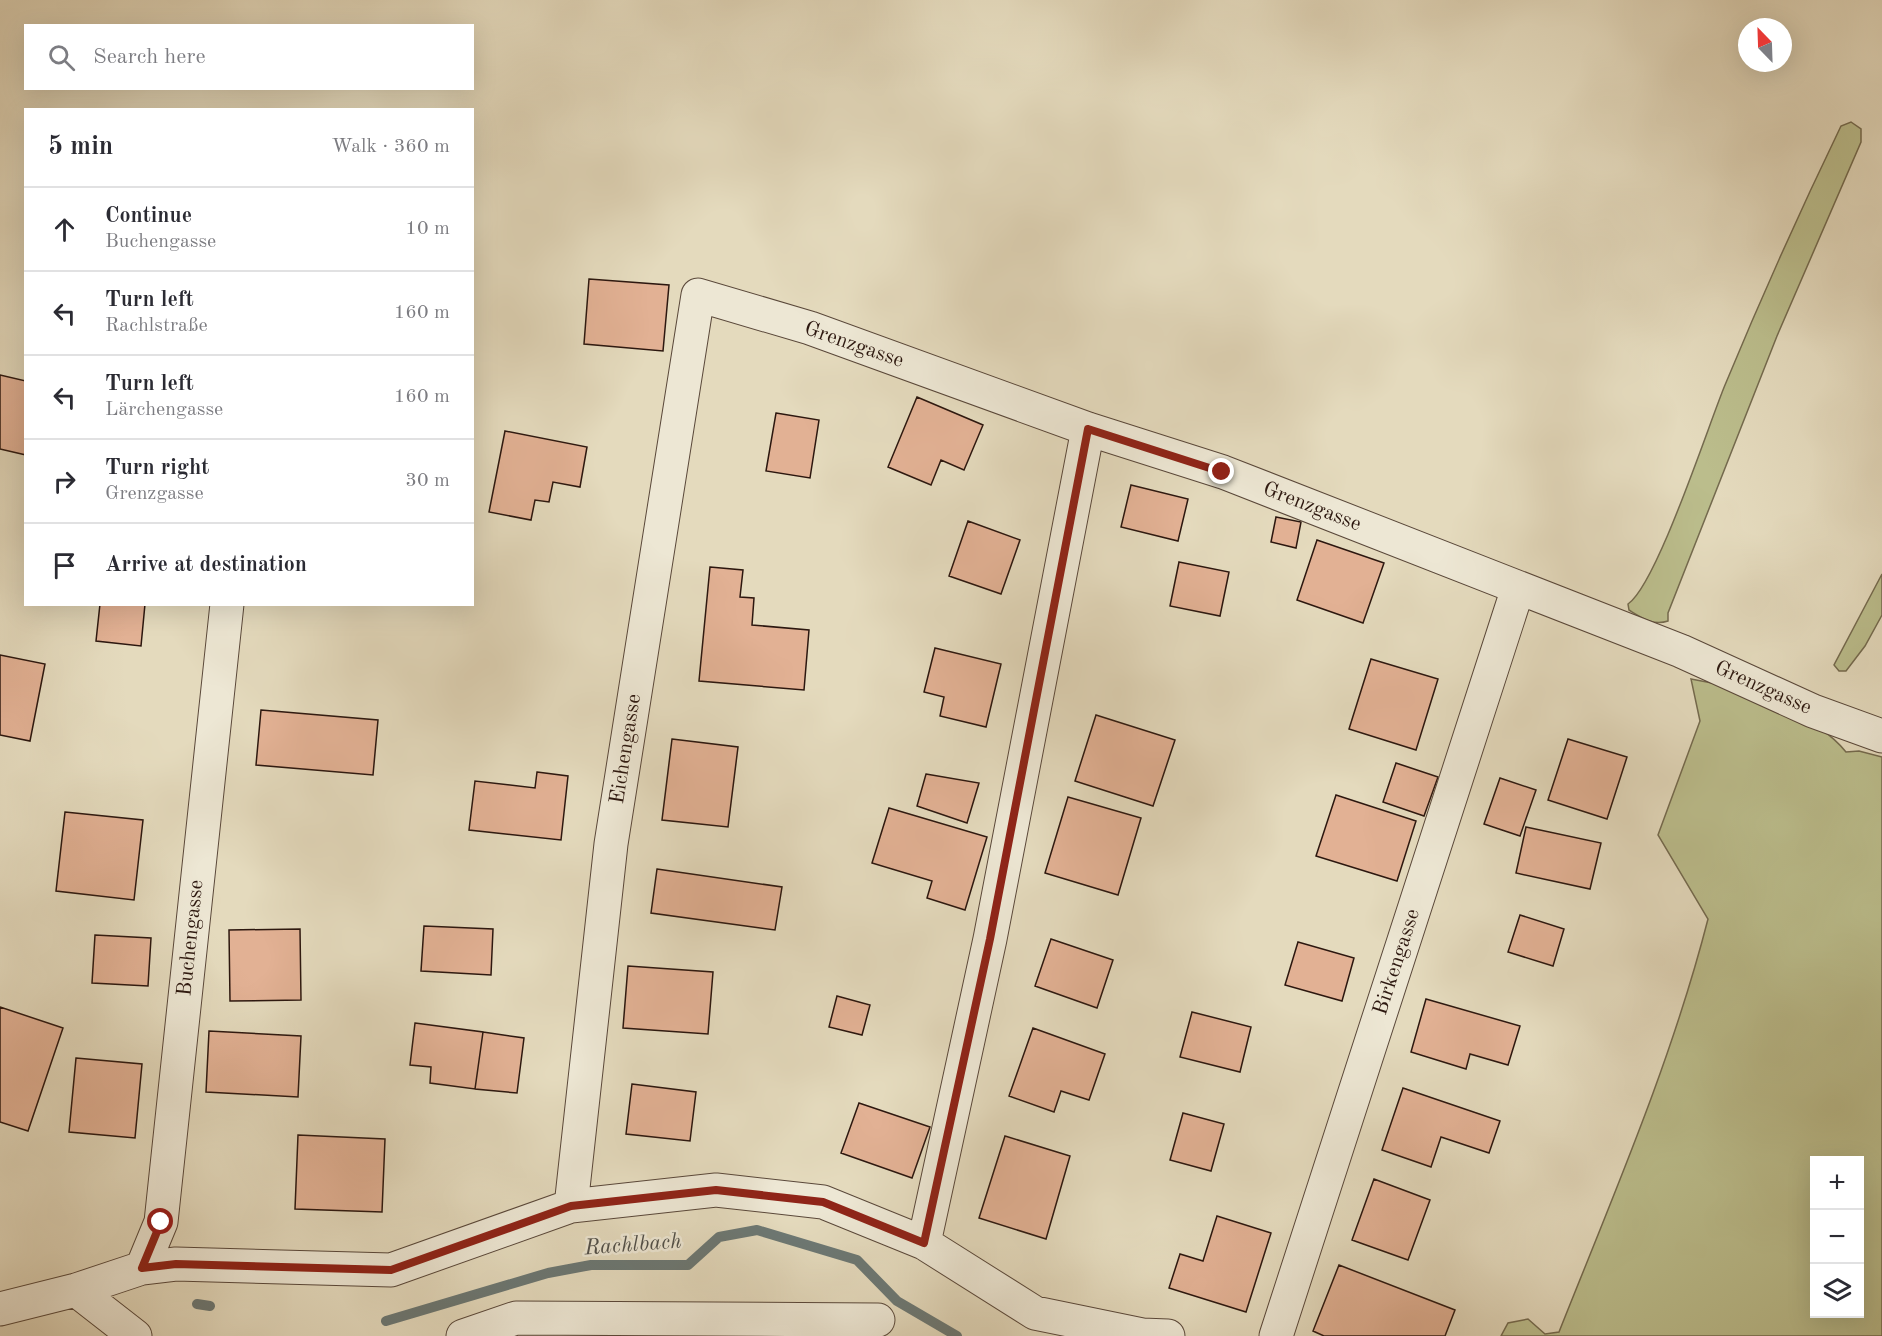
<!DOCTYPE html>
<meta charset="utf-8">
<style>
:root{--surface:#fff;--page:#f7f7f7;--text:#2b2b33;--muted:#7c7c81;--line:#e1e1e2}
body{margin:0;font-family:"Old Standard TT",serif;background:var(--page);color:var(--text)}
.controls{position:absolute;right:18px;bottom:18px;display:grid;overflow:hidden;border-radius:0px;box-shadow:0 6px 24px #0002}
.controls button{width:54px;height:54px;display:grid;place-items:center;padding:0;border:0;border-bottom:2px solid var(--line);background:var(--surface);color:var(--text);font:30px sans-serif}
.compass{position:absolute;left:1738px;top:18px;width:54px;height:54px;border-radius:50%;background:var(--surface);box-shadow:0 6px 24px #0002;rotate:337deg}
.stop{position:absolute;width:18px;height:18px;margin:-14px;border:4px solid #8f2418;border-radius:50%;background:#fff}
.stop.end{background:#8f2418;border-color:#fff;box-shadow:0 2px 6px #0008}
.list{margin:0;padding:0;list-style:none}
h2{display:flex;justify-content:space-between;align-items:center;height:78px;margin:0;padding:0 24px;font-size:26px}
h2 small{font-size:20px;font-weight:400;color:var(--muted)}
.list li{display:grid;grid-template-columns:39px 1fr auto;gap:18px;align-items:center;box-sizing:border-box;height:84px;padding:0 24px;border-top:2px solid var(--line)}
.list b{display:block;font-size:22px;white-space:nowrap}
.list p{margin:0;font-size:20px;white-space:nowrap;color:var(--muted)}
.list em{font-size:20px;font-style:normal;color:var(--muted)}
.icon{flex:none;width:33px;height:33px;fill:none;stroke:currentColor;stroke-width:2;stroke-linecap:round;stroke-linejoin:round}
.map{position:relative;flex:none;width:1882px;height:1336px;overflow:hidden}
.search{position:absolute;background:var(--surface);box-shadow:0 6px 24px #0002;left:24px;top:24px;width:450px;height:66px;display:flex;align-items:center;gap:15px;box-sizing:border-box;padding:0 21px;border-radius:0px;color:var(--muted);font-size:22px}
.panel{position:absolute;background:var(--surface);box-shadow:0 6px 24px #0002;left:24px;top:108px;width:450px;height:498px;border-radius:0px}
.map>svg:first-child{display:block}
</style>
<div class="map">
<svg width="1882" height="1336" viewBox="0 0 1882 1336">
<rect width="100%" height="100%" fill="#e4dabd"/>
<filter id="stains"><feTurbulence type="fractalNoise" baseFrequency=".00333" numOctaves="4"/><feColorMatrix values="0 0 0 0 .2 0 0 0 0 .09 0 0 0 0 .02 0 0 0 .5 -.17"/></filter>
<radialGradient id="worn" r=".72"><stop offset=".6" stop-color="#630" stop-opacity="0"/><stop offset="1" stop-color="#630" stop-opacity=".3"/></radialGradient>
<!-- green -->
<path fill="#bbbd8c" stroke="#746a4e" stroke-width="1.5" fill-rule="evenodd" d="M1851,122L1861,129V142L1777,336L1668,613V621C1653,626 1642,618 1629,610L1628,604C1657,584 1708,426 1725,385C1761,298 1800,211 1841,126Z
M1882,574V615L1865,646L1846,671H1839L1834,665Z
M1691,679C1737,686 1817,715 1846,752L1859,751L1882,757V1336H1501L1508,1323L1528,1319L1545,1334L1559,1332C1613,1196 1672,1060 1708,919L1658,835L1700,721ZM1814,1160H1860V1314H1814Z"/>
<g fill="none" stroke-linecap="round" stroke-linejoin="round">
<!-- stream -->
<path stroke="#6c7874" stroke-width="10" d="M197,1304L210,1306
M386,1321L548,1273L591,1265H688L719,1237L757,1230L857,1260L897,1301L957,1336"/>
</g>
<!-- building -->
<path fill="#e2b194" stroke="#2c170f" stroke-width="1.5" d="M589,279L669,285L663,351L584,344Z
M0,375L26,381V455L0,449Z
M917,397L983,425L964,470L941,460L931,485L888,467Z
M776,413L819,420L810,478L766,471Z
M505,431L587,447L580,487L553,482L549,502L535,500L531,520L489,512Z
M1131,485L1188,499L1178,541L1121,527Z
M1276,517L1301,522L1296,548L1271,542Z
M968,521L1020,540L1001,594L949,576Z
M1317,540L1384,563L1363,623L1297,600Z
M1179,562L1229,572L1220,616L1170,606Z
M710,567L743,570L740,597L754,598L752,625L809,630L804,690L699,681Z
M100,604H145L141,646L96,641Z
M935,648L1001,664L986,727L940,716L944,697L924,692Z
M0,655L45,664L30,741L0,735Z
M1371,659L1438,679L1416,750L1349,729Z
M261,710L378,720L373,775L256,765Z
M1096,715L1175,740L1153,806L1075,781Z
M672,739L738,747L728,827L662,820Z
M1568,739L1627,757L1607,819L1548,800Z
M1396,763L1438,777L1424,816L1383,802Z
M537,772L568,776L561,840L469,830L475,781L535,788Z
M926,774L979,783L967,823L917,806Z
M1500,778L1536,790L1520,836L1484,824Z
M1336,795L1416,821L1397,881L1316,856Z
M1068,797L1141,818L1118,895L1045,873Z
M889,808L987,837L965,910L927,898L932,881L872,863Z
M65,812L143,820L134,900L56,891Z
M1526,827L1601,843L1590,889L1516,873Z
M657,869L782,887L775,930L651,913Z
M1520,915L1564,929L1553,966L1508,952Z
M424,926L493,929L491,975L421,971Z
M300,929L301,1000L230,1001L229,930Z
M95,935L151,938L148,986L92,983Z
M1051,939L1113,960L1097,1008L1035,986Z
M1298,942L1354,958L1342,1001L1285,985Z
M628,966L713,972L708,1034L623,1028Z
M837,996L870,1005L862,1035L829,1027Z
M1426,999L1520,1026L1508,1065L1470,1054L1466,1069L1411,1052Z
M0,1007L63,1028L28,1131L0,1122Z
M1192,1012L1251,1027L1240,1072L1180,1057Z
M415,1023L483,1032L475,1089L430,1083L431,1067L410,1065Z
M1033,1028L1105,1054L1089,1100L1061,1091L1054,1112L1009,1096Z
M209,1031L301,1036L298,1097L206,1092Z
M483,1032L524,1038L517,1093L475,1089Z
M76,1058L142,1064L135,1138L69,1132Z
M632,1084L696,1092L690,1141L626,1134Z
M1403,1088L1500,1121L1489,1153L1441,1137L1431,1167L1382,1150Z
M859,1103L930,1127L912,1178L841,1153Z
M1183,1113L1224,1124L1211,1171L1170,1160Z
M298,1135L385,1139L382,1212L295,1209Z
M1005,1136L1070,1156L1046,1239L979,1218Z
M1374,1179L1430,1200L1408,1260L1352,1240Z
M1217,1216L1271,1233L1246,1312L1169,1288L1180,1254L1203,1261Z
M1339,1265L1455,1310L1445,1336H1324L1313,1331Z"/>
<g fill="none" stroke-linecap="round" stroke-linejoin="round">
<!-- minor casing -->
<g stroke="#5a483a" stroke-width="35">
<path id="minor" d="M571,1206L611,844L698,295L810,328L1088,429L1223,472L1681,651L1813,711L1882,736
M924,1243L990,939L1088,429
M142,1268L161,1222L227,604
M76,1290L135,1336
M0,1309L76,1290L142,1268L176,1264L391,1270L571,1206L716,1190L823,1202L924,1243L1035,1313L1142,1335L1168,1336
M463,1336L516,1318L878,1320
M1276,1336L1518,588"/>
</g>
<!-- minor -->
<use href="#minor" stroke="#ede7d4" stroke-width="33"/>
</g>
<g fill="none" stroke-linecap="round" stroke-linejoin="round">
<!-- route -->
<path stroke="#8f2418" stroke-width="8" d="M161,1222L142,1268L176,1264L391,1270L571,1206L716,1190L823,1202L924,1243L990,939L1088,429L1222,472"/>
</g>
<g text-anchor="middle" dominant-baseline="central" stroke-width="5" stroke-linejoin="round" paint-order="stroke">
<!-- street labels -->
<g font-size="21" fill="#2c170f" stroke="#ede7d4">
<text transform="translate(854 345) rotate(19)">Grenzgasse</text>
<text transform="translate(1312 507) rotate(21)">Grenzgasse</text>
<text transform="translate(1763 688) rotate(24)">Grenzgasse</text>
<text transform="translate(626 749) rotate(-81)">Eichengasse</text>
<text transform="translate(191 938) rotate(-84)">Buchengasse</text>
<text transform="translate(1397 962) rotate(-72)">Birkengasse</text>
</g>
<!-- water labels -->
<g font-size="22" font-style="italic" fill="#51504a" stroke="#ede7d4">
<text transform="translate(633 1245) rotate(-4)">Rachlbach</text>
</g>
</g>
<rect width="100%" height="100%" filter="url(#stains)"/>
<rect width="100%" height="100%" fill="url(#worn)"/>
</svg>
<div class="controls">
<button>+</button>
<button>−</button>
<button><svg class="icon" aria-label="layers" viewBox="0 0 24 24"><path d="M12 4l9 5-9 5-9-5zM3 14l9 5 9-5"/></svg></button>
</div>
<svg class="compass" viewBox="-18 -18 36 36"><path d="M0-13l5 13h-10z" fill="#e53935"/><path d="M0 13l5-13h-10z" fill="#7c7c81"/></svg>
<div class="stop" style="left:161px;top:1222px"></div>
<div class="stop end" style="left:1222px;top:472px"></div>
<div class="search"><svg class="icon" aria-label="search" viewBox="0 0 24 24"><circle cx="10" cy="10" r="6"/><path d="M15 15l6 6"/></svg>Search here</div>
<section class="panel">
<h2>5 min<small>Walk · 360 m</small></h2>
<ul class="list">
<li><svg class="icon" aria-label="ahead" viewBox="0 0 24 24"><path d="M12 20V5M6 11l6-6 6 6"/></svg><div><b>Continue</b><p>Buchengasse</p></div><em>10 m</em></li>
<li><svg class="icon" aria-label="left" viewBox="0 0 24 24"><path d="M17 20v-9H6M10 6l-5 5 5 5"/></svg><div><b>Turn left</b><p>Rachlstraße</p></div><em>160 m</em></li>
<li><svg class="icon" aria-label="left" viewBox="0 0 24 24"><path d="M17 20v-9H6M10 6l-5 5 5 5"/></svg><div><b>Turn left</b><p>Lärchengasse</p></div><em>160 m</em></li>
<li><svg class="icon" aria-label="right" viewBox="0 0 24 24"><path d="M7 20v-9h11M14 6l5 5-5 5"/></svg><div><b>Turn right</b><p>Grenzgasse</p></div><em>30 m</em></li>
<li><svg class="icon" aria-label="arrive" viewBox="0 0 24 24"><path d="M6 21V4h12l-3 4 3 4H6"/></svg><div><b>Arrive at destination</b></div></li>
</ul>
</section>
</div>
